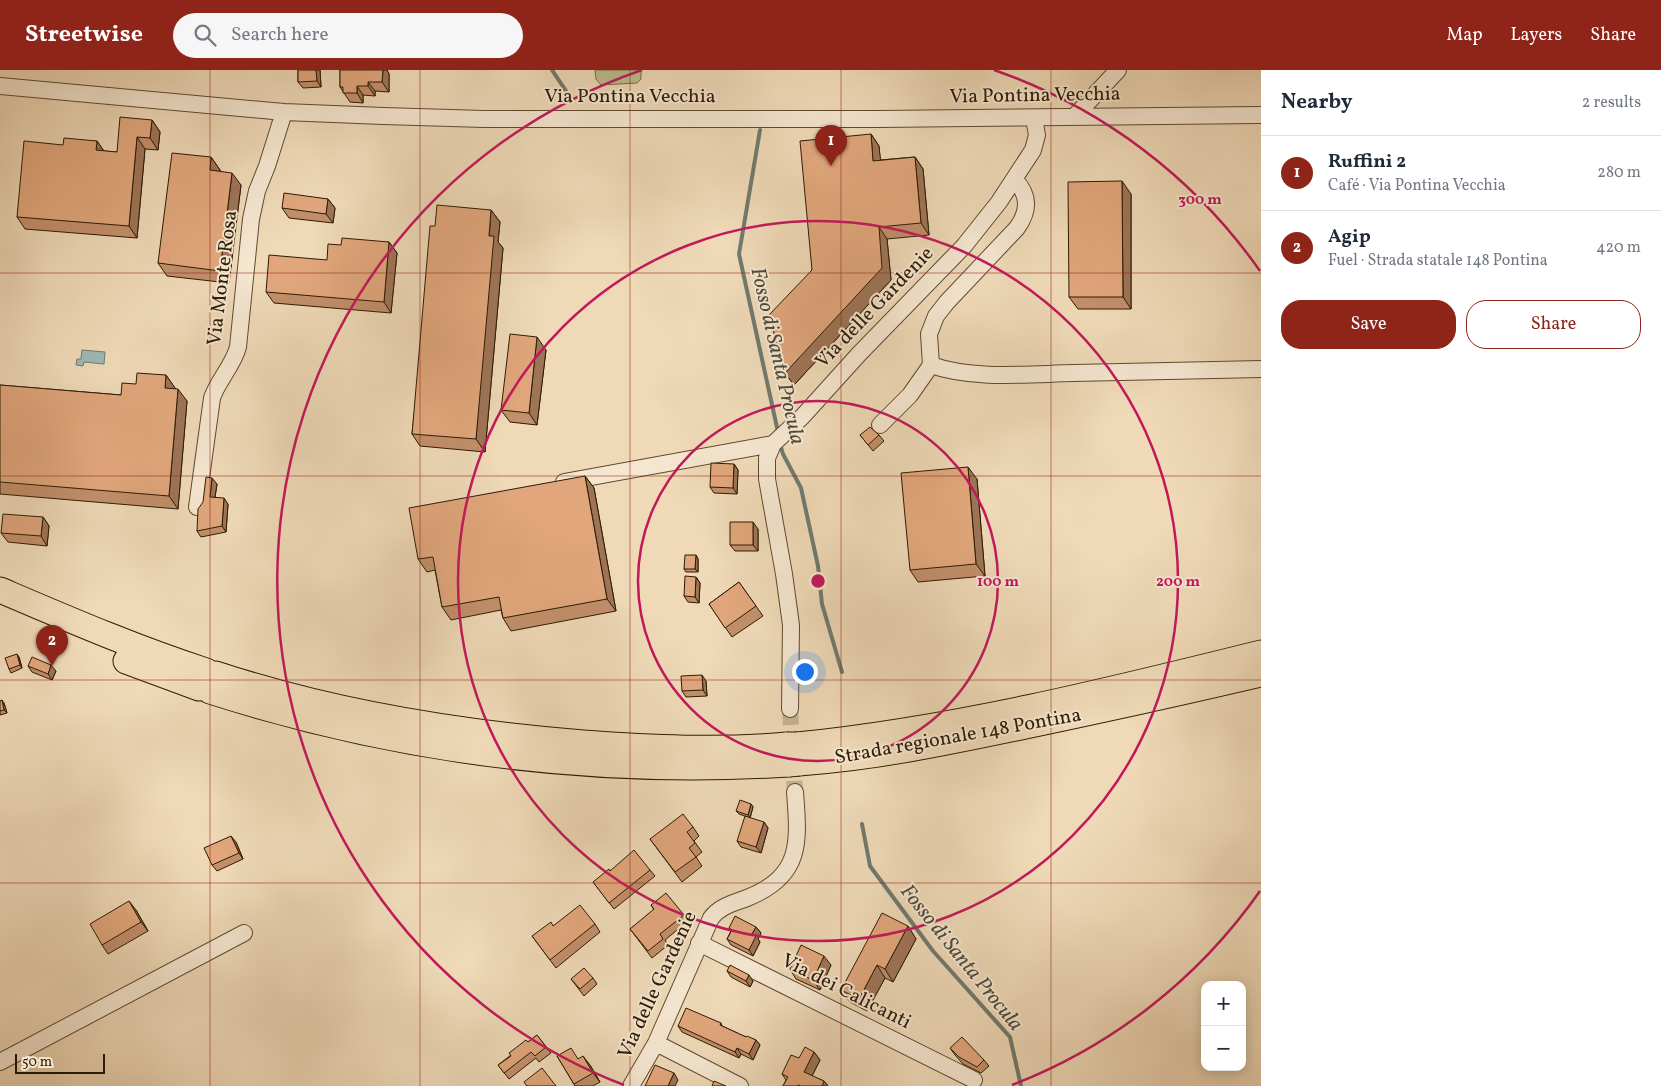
<!DOCTYPE html>
<meta charset="utf-8">
<style>
:root{--surface:#fff;--page:#f6f6f7;--text:#1f2937;--muted:#747a83;--line:#e0e1e3;--accent:#8f2418}
body{margin:0;font-family:Vollkorn,serif;background:var(--page);color:var(--text)}
.controls{position:absolute;right:15px;bottom:15px;display:grid;overflow:hidden;border-radius:10px;box-shadow:0 2px 12px #0003}
.controls button{width:45px;height:45px;display:grid;place-items:center;padding:0;border:0;border-bottom:1px solid var(--line);background:var(--surface);color:var(--text);font:25px sans-serif}
.scale{position:absolute;left:15px;bottom:12px;width:90px;box-sizing:border-box;padding-left:5px;border:2px solid #2d1b03;border-top:0;font-size:14px;line-height:18px;white-space:nowrap;color:#2d1b03;-webkit-text-stroke:4px #f5e6d0;paint-order:stroke}
.you{position:absolute;left:804px;top:601px;width:18px;height:18px;margin:-12px;border:4px solid #fff;border-radius:50%;background:#1a73e8;box-shadow:0 0 0 8px #1a73e833}
.badge{display:grid;place-items:center;width:32px;height:32px;border-radius:50%;background:var(--accent);color:#fff;font-size:16px;font-weight:700}
.pin{position:absolute;translate:-50% -41px;filter:drop-shadow(0 1px 2px #0008)}
.pin::after{content:'';position:absolute;top:26px;width:18px;height:15px;background:inherit;clip-path:polygon(0 0,100% 0,50% 100%)}
.list{margin:0;padding:0;list-style:none}
h2{display:flex;justify-content:space-between;align-items:center;height:65px;margin:0;padding:0 20px;font-size:21px}
h2 small{font-size:16px;font-weight:400;color:var(--muted)}
.list li{display:grid;grid-template-columns:32px 1fr auto;gap:15px;align-items:center;box-sizing:border-box;height:75px;padding:0 20px;border-top:1px solid var(--line)}
.list b{display:block;font-size:19px;white-space:nowrap}
.list p{margin:0;font-size:16px;white-space:nowrap;color:var(--muted)}
.list em{font-size:16px;font-style:normal;color:var(--muted)}
.actions{display:flex;gap:10px;padding:15px 20px}
.actions a{flex:1;padding:11px 0;border:1px solid var(--accent);border-radius:20px;text-align:center;font-size:18px;color:var(--accent)}
.actions .main{background:var(--accent);color:#fff}
.icon{flex:none;width:28px;height:28px;fill:none;stroke:currentColor;stroke-width:2;stroke-linecap:round;stroke-linejoin:round}
.map{position:relative;flex:none;width:1261px;height:1016px;overflow:hidden}
header{display:flex;align-items:center;gap:30px;box-sizing:border-box;height:70px;padding:0 25px;background:var(--accent);color:#fff}
header strong{font-size:24px}
nav{display:flex;gap:28px;margin-inline-start:auto;font-size:18px}
.search{width:350px;height:45px;background:var(--page);display:flex;align-items:center;gap:12px;box-sizing:border-box;padding:0 18px;border-radius:28px;color:var(--muted);font-size:19px}
main{display:flex}
aside{flex:1;background:var(--surface)}
.map>svg:first-child{display:block}
</style>
<header>
<strong>Streetwise</strong>
<div class="search"><svg class="icon" aria-label="search" viewBox="0 0 24 24"><circle cx="10" cy="10" r="6"/><path d="M15 15l6 6"/></svg>Search here</div>
<nav><a>Map</a><a>Layers</a><a>Share</a></nav>
</header>
<main>
<div class="map">
<svg width="1261" height="1016" viewBox="0 0 1261 1016">
<rect width="100%" height="100%" fill="#efd9b7"/>
<filter id="stains"><feTurbulence type="fractalNoise" baseFrequency=".004" numOctaves="4"/><feColorMatrix values="0 0 0 0 .2 0 0 0 0 .09 0 0 0 0 .02 0 0 0 .5 -.17"/></filter>
<radialGradient id="worn" r=".72"><stop offset=".6" stop-color="#630" stop-opacity="0"/><stop offset="1" stop-color="#630" stop-opacity=".3"/></radialGradient>
<!-- green -->
<path fill="#bdbe8c" stroke="#756c48" d="M595,0H641V9L637,13L601,15L596,9Z"/>
<!-- water -->
<path fill="#9cb9b6" stroke="#707a6e" d="M82,280L105,282L104,294L84,292L83,296L76,295L77,289H81Z"/>
<g fill="none" stroke-linecap="round" stroke-linejoin="round">
<!-- stream -->
<path stroke="#707a6e" stroke-width="4" d="M552,0L566,21
M760,60L739,184L778,362
M780,374L783,384L801,418L818,496L822,534L842,602
M862,754L870,796L933,881L1010,967L1021,1016"/>
<!-- minor-tunnel -->
<path stroke="#c8b393" stroke-width="16" stroke-dasharray="16 8" stroke-linecap="butt" d="M790,639L795,722"/>
<!-- minor casing -->
<g stroke="#5e4a30" stroke-width="18">
<path id="minor" d="M0,16L284,42L383,46L484,49H878L1261,45
M1075,46L1118,0
M1014,109C1030,125 1029,141 1017,158L947,232L936,246L929,264L931,295C973,310 1029,304 1074,303C1137,302 1199,300 1261,299
M880,355L910,325L931,295
M564,412L773,374
M197,437L212,328C218,310 233,296 238,277L251,149L257,121L267,96L284,42
M790,639L791,555L784,504L767,409V388L773,374L802,347L859,284L964,176L999,132L1033,80L1037,65L1034,48
M699,873L974,1010
M656,973L740,1016
M0,992L244,863
M631,1016L656,973L711,848C720,836 734,833 747,828C802,806 799,773 795,722"/>
</g>
<!-- highway casing -->
<g stroke="#2d1b03" stroke-width="27">
<path id="highway" d="M0,520C68,549 135,578 206,601
M126,591L199,618
M216,604C334,643 459,663 583,673C651,678 719,681 787,675
M210,621C398,681 592,706 789,694
M797,675C955,659 1108,621 1261,583
M799,693C872,688 944,673 1016,658C1098,641 1180,623 1261,604"/>
</g>
<!-- minor -->
<use href="#minor" stroke="#f5e6d0" stroke-width="16"/>
<!-- highway -->
<use href="#highway" stroke="#efd9b7" stroke-width="25"/>
<!-- highway-bridge casing -->
<g stroke="#2d1b03" stroke-width="27" stroke-linecap="butt">
<path id="highway-bridge" d="M787,675H797
M789,694L799,693"/>
</g>
<!-- highway-bridge -->
<use href="#highway-bridge" stroke="#efd9b7" stroke-width="25"/>
</g>
<!-- wall -->
<path fill="#c28f6b" stroke="#2d1b03" d="M298,0H320L321,17L303,18L298,12Z
M340,0H387L389,4V22L375,21V26L363,25V33L350,32L340,17Z
M152,50L160,62L158,80L145,79L137,168L25,159L17,147L63,75L97,71L104,81L117,82Z
M871,64L879,76L880,90L915,87L923,99L929,165L887,169L891,210L794,315L785,303L812,200Z
M211,87L220,100V101L241,115L229,213L167,206L158,193Z
M1131,124V239H1078L1069,227Z
M328,129L335,138L333,153L289,148L282,138Z
M491,140L500,152L498,172L503,178L485,382L420,376L412,364L435,156Z
M389,172L397,183L391,243L274,233L266,222L327,190L341,175Z
M546,280L537,355L510,352L501,340Z
M166,305L175,318L187,331L178,439L0,424V315L121,325L136,314Z
M860,365H879L884,371L873,381Z
M734,394L738,400L737,424L714,423L710,417Z
M585,406L594,418L616,541L511,561L503,548L501,540L451,550L442,537L435,500L427,502L418,489Z
M977,409L985,506L918,512L910,500Z
M217,414L215,427L228,434L226,462L201,467L197,461Z
M43,447L49,456L47,476L8,472L1,463Z
M758,459V481H735L730,475Z
M696,485L698,489V502H686L684,499Z
M696,507L700,513L699,533L688,532L684,526Z
M739,512L763,546L732,567L709,534Z
M19,587L22,598L11,603L9,599Z
M28,596L56,601L52,610L32,602Z
M706,611L707,626L686,627L682,621Z
M0,631L4,633L7,643L0,645Z
M751,734L753,737L750,748L739,744L736,741Z
M764,752L768,758L761,783L741,777L737,771Z
M693,757L699,766L694,771L702,782L696,787L702,796L682,812L650,769Z
M236,772L243,789L217,801L212,795Z
M650,800L655,806L614,839L593,812Z
M651,835L684,845L688,851L665,870L668,875L652,888L630,859L654,840Z
M136,840L148,861L108,884L102,875Z
M595,854L600,862L556,898L532,866Z
M908,856L916,869L893,912L885,908L867,941L850,932L841,920Z
M756,857L761,863L758,869L760,872L753,886L731,875L727,869L731,861L729,858Z
M831,895L820,920L796,909L790,899Z
M727,901L753,911L750,917L731,907Z
M593,908L597,914L584,926L571,909Z
M721,953L722,956L746,967L756,970L760,975L753,990L741,984L739,988L682,962L678,956Z
M537,965L551,983L539,992L536,988L509,1009L498,995Z
M950,978L984,990L989,996L981,1003L963,994L955,985Z
M814,982L820,990L812,1006L824,1011L828,1016H783L786,1010L782,1004L799,988Z
M557,986L579,989L590,995L600,1012L593,1016H575Z"/>
<!-- shaded-wall -->
<path fill="#9e7457" stroke="#2d1b03" d="M316,0H320L321,17L317,11Z
M383,0H387L389,4V22L382,12Z
M368,12L375,21V26L368,16Z
M357,16L363,25V33L357,23Z
M152,50L160,62L158,80L150,68Z
M871,64L879,76L882,103L873,91Z
M137,67L145,79L137,168L129,156Z
M97,71L105,83L96,80Z
M211,87L220,100L218,113L210,100Z
M915,87L923,99L929,165L921,153Z
M232,103L241,115L229,213L220,201Z
M1122,111L1131,124V239L1123,227Z
M328,129L335,138L333,153L326,144Z
M491,140L500,152L498,172L503,178L485,382L476,369Z
M879,157L887,169L891,210L794,315L785,303Z
M389,172L397,183L391,243L384,232Z
M537,267L546,280L537,355L529,343Z
M166,305L175,318L174,330L165,318Z
M178,319L187,331L178,439L169,426Z
M734,394L738,400L737,424L733,418Z
M968,397L977,409L985,506L976,494Z
M585,406L594,418L616,541L607,529Z
M212,408L217,414L214,433L210,427Z
M224,428L228,434L226,462L222,456Z
M43,447L49,456L47,476L41,466Z
M753,452L758,459V481L753,475Z
M696,485L698,489V502L695,499Z
M696,507L700,513L699,533L695,527Z
M17,584L19,587L22,598L20,595Z
M51,595L56,601L52,610L48,604Z
M702,605L706,611L707,626L703,620Z
M2,630L4,633L7,643L4,640Z
M751,734L753,737L750,748L748,745Z
M764,752L768,758L761,783L756,777Z
M231,766L236,772L243,789L239,783Z
M129,831L136,840L148,861L141,852Z
M908,856L916,869L893,912L885,899Z
M756,857L761,863L758,869L760,872L753,886L749,880L752,864Z
M824,886L831,895L820,920L813,910Z
M877,895L885,908L867,941L859,929Z
M749,905L753,911L750,917L746,911Z
M756,970L760,975L753,990L749,984Z
M737,978L741,984L739,988L735,982Z
M814,982L820,990L810,1010L804,1002Z
M583,986L590,995L600,1012L593,1003Z
M674,1003L678,1010L675,1016H668Z
M824,1011L828,1016H822Z"/>
<!-- building -->
<path fill="#e1a67c" stroke="#2d1b03" d="M298,0H316L317,11L298,12Z
M340,0H383L382,12H368V16H357V23H343V17H340Z
M120,47L152,50L150,68L137,67L129,156L17,147L24,71L63,75L64,68L97,71L96,80L117,82Z
M871,64L873,91L915,87L921,153L879,157L882,198L785,303L769,245L812,200L800,71Z
M172,83L211,87L210,100L232,103L220,201L158,193Z
M1122,111L1123,227H1069L1068,112Z
M284,123L328,129L326,144L282,138Z
M437,135L491,140L489,166H494L476,369L412,364L430,156H435Z
M342,168L389,172L384,232L266,222L269,185L327,190L328,174L341,175Z
M510,264L537,267L529,343L501,340Z
M137,303L166,305L165,318L178,319L169,426L0,412V315L121,325L122,313L136,314Z
M870,357L879,365L868,375L860,365Z
M711,393L734,394L733,418L710,417Z
M968,397L976,494L910,500L901,403Z
M585,406L607,529L503,548L499,527L442,537L433,487L418,489L409,438Z
M206,407L212,408L210,427L224,428L222,456L197,461L198,439L203,432Z
M3,444L43,447L41,466L1,463Z
M730,452H753V475H730Z
M685,485H696L695,499H684Z
M685,506L696,507L695,527L684,526Z
M739,512L756,536L725,558L709,534Z
M17,584L20,595L9,599L5,588Z
M32,587L51,595L48,604L28,596Z
M702,605L703,620L682,621L681,606Z
M2,630L4,640L0,641V631Z
M740,730L751,734L748,745L736,741Z
M683,744L693,757L687,762L695,773L689,778L696,787L675,802L650,769Z
M745,746L764,752L756,777L737,771Z
M231,766L239,783L212,795L204,778Z
M634,780L650,800L609,833L593,812L609,799L610,801Z
M666,823L684,845L660,864L663,869L648,881L630,859L654,839L651,835Z
M129,831L141,852L102,875L90,854Z
M580,835L595,854L550,890L532,866L551,852L553,856Z
M882,843L908,856L885,899L877,895L859,929L841,920Z
M735,846L756,857L752,864L756,866L749,880L727,869L732,860L729,858Z
M801,875L824,886L813,910L790,899Z
M730,895L749,905L746,911L727,901Z
M584,898L593,908L580,919L571,909Z
M686,938L721,953L720,955L746,967L747,966L756,970L749,984L737,978L735,982L678,956Z
M537,965L546,977L535,986L531,982L504,1003L498,995L511,986L509,983L526,970L528,972Z
M962,967L984,990L977,997L959,987L950,978Z
M805,977L814,982L804,1002L824,1011L822,1016H801L798,1015L797,1016H783L788,1007L782,1004L791,985L799,988Z
M571,978L578,989L583,986L593,1003L574,1014L557,986Z
M655,995L674,1003L668,1016H645Z
M542,998L556,1016H527L524,1012Z
M714,1011L726,1016H712Z"/>
<!-- grid -->
<path fill="none" stroke="#8f2418" stroke-width="1" stroke-opacity="0.55" d="M210,0V1016M420,0V1016M630,0V1016M841,0V1016M1051,0V1016M0,203H1261M0,406H1261M0,610H1261M0,813H1261"/>
<!-- distance rings -->
<g fill="none" stroke="#c2185b" stroke-width="2.5">
<circle cx="818" cy="511" r="180"/>
<circle cx="818" cy="511" r="360"/>
<path d="M1260 821A540 540 0 0 1 1012 1015M624 1015A540 540 0 0 1 642 0M994 0A540 540 0 0 1 1260 201"/>
</g>
<g text-anchor="middle" dominant-baseline="central" stroke-width="4" stroke-linejoin="round" paint-order="stroke">
<!-- street labels -->
<g font-size="20" fill="#2d1b03" stroke="#f5e6d0">
<text transform="translate(1035 26) rotate(-1)">Via Pontina Vecchia</text>
<text x="630" y="27">Via Pontina Vecchia</text>
<text transform="translate(223 208) rotate(-83)">Via Monte Rosa</text>
<text transform="translate(875 238) rotate(-46)">Via delle Gardenie</text>
<text transform="translate(958 667) rotate(-10)">Strada regionale 148 Pontina</text>
<text transform="translate(658 915) rotate(-65)">Via delle Gardenie</text>
<text transform="translate(846 922) rotate(27)">Via dei Calicanti</text>
</g>
<!-- water labels -->
<g font-size="21" font-style="italic" fill="#4e4a39" stroke="#f5e6d0">
<text transform="translate(777 286) rotate(77)">Fosso di Santa Procula</text>
<text transform="translate(961 888) rotate(51)">Fosso di Santa Procula</text>
</g>
</g>
<circle cx="818" cy="511" r="8" fill="#c2185b" stroke="#f5e6d0" stroke-width="2.5"/>
<g font-size="15" text-anchor="middle" font-weight="bold" fill="#c2185b" stroke="#f5e6d0" stroke-width="4" stroke-linejoin="round" paint-order="stroke">
<text x="1200" y="134">300 m</text>
<text x="998" y="516">100 m</text>
<text x="1178" y="516">200 m</text>
</g>
<rect width="100%" height="100%" filter="url(#stains)"/>
<rect width="100%" height="100%" fill="url(#worn)"/>
</svg>
<div class="controls">
<button>+</button>
<button>−</button>
</div>
<div class="scale">50 m</div>
<div class="you"></div>
<div class="pin badge" style="left:831px;top:96px">1</div>
<div class="pin badge" style="left:52px;top:596px">2</div>
</div>
<aside>
<h2>Nearby<small>2 results</small></h2>
<ul class="list">
<li><span class="badge">1</span><div><b>Ruffini 2</b><p>Café · Via Pontina Vecchia</p></div><em>280 m</em></li>
<li><span class="badge">2</span><div><b>Agip</b><p>Fuel · Strada statale 148 Pontina</p></div><em>420 m</em></li>
</ul>
<div class="actions"><a class="main">Save</a><a>Share</a></div>
</aside>
</main>
